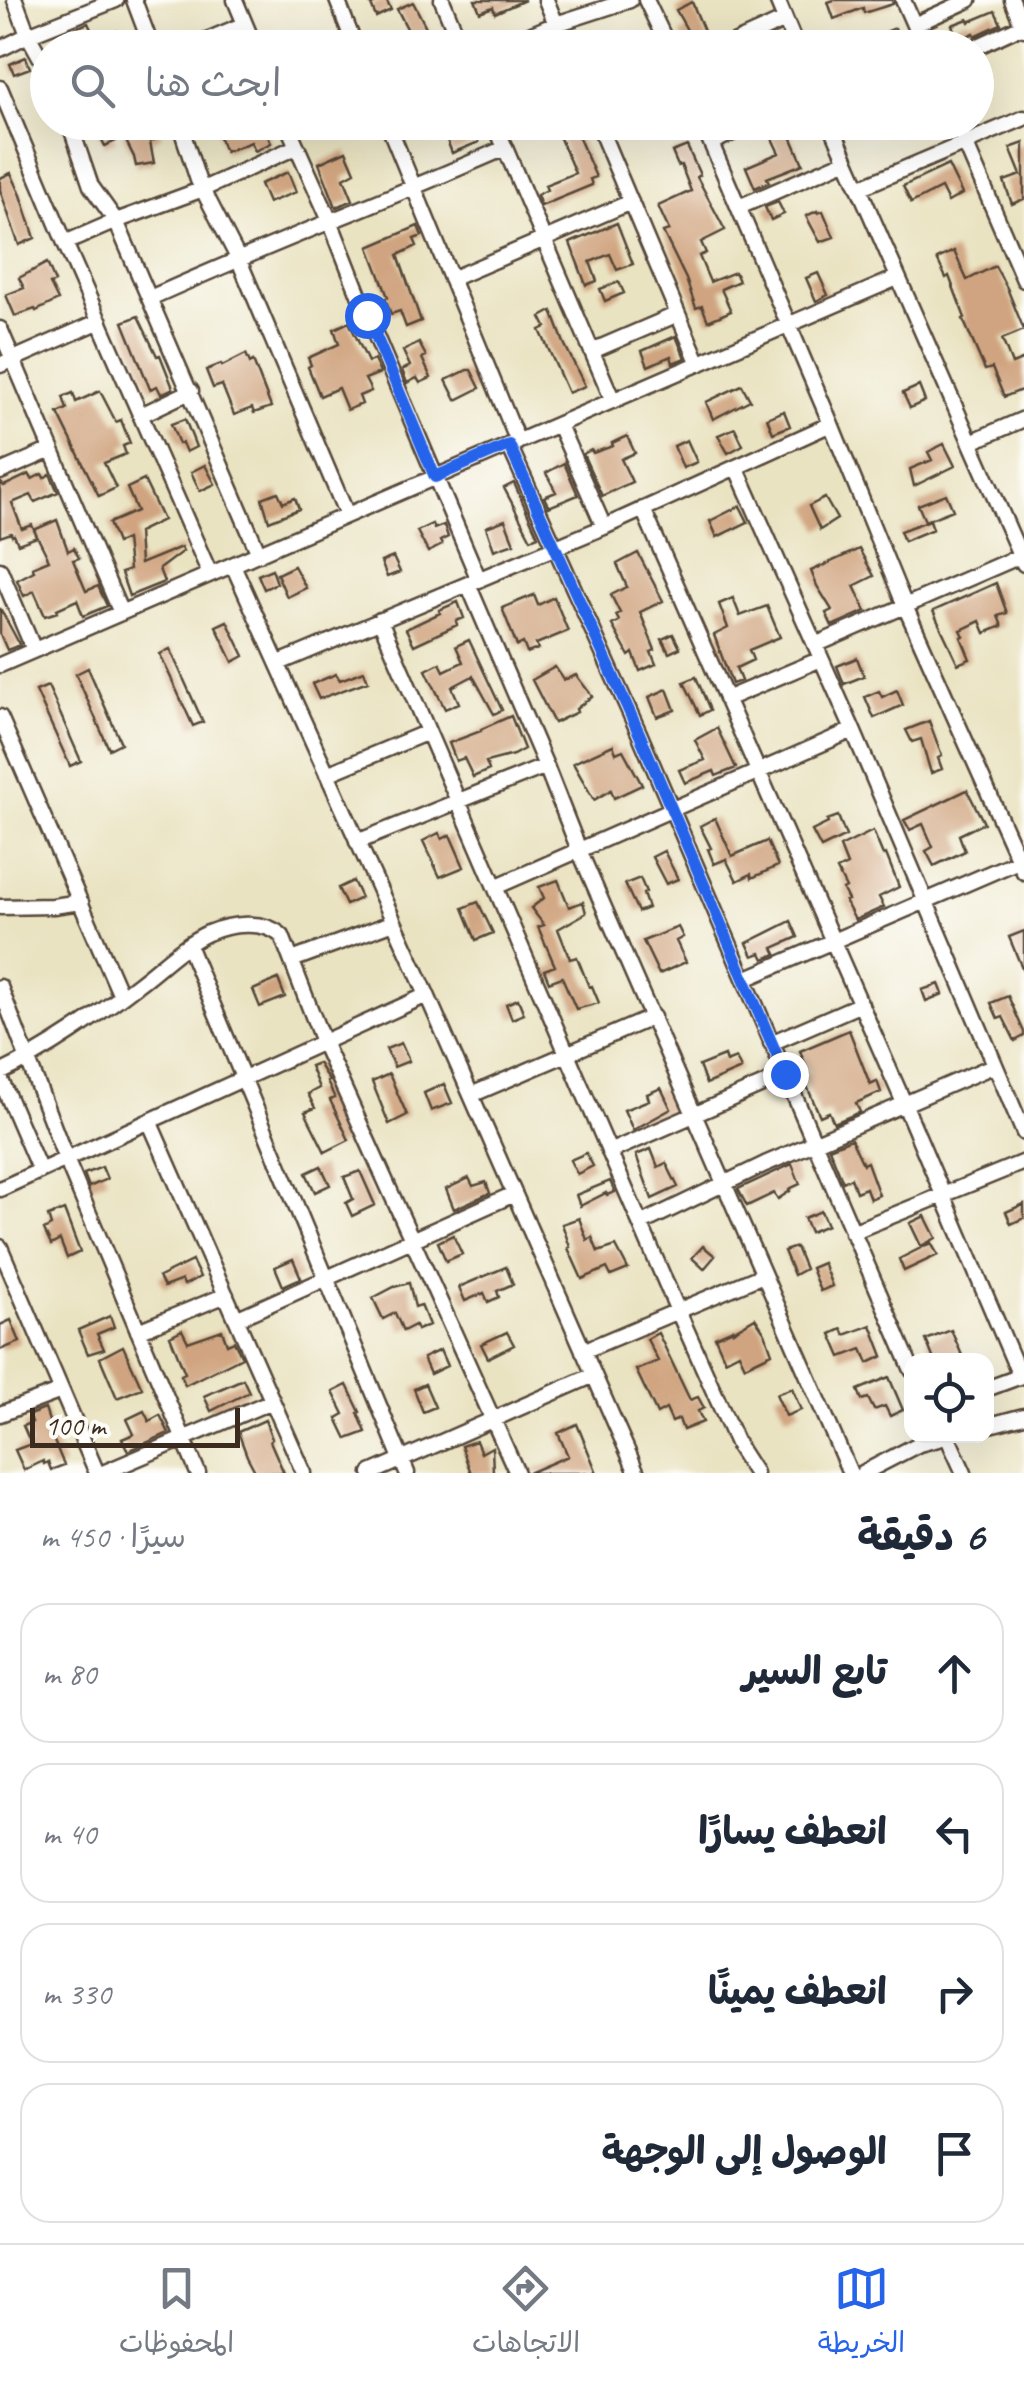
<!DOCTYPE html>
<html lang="ar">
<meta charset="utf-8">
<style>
:root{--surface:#fff;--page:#f6f6f7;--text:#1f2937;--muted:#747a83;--line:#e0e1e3;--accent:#2563eb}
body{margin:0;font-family:Caveat,"Playpen Sans Arabic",sans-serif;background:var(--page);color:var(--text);direction:rtl}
.controls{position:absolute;right:30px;bottom:30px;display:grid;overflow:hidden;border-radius:20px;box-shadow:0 10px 40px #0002}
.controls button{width:90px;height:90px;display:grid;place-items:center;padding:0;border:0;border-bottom:2px solid var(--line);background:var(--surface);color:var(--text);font:50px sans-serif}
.scale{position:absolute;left:30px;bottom:25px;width:210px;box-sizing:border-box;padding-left:10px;border:5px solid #3b2a1e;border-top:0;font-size:28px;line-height:35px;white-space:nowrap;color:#3b2a1e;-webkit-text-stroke:8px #fdfcf7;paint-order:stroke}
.stop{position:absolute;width:30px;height:30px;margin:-22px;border:8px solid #2563eb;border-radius:50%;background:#fff}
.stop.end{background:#2563eb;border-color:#fff;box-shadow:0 2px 10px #0008}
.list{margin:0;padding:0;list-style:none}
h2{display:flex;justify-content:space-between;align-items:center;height:130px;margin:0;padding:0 40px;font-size:42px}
h2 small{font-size:32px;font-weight:400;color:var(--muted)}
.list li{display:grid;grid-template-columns:65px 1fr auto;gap:30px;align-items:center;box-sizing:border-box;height:140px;margin:0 20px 20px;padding:0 20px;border:2px solid var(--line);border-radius:30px}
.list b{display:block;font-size:38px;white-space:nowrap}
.list em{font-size:32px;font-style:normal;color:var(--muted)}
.icon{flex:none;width:55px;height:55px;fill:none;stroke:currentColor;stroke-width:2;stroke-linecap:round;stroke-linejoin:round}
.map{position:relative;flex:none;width:1024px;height:1473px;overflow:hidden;direction:ltr}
.search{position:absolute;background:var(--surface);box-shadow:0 10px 40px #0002;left:30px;right:30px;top:30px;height:110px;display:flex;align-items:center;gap:25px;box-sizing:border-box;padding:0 35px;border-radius:55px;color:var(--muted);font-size:38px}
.sheet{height:770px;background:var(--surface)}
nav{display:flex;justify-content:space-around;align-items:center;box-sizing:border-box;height:140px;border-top:2px solid var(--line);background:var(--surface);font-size:28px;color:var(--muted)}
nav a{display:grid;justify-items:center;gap:5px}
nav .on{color:var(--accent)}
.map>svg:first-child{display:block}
</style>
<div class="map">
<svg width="1024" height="1473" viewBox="0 0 1024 1473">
<rect width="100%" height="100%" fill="#fdfcf7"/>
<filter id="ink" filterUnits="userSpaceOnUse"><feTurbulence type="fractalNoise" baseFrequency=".01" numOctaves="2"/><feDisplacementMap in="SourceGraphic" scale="20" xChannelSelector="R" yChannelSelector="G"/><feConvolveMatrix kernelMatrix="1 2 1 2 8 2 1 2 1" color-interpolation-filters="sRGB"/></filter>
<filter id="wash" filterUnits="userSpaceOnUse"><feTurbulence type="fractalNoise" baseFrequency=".0048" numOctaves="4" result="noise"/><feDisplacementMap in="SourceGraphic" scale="40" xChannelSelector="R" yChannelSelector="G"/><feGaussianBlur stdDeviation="2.25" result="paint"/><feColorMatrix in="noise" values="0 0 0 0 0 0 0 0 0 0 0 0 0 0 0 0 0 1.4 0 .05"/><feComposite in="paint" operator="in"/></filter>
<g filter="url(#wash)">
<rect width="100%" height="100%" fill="#eae3c2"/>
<g id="blocks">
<!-- building -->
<path fill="#d0a480" d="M382,0H386L391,10L376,17L371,5Z
M475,0H525L495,13L493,7L480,12Z
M834,0H892L893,4L864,13L863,8L834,19L828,2Z
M413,2L430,35L414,42L397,9Z
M692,2L708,41L694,48H686L680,34L687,30L676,10Z
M995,11L1001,24L975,36L974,33L958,40L952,25L968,19L969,22Z
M88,23L96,40L117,31L124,48H78L84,45L76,28Z
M895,28L900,39L874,48L871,38Z
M26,57L30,68L14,74L10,64Z
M137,122H155L162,136L150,142L154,163L136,166L134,157L122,133L139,126Z
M213,122H261L271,143L255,151L251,142L225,152Z
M453,122H484L485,127L475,131L479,142L452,153L443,130L454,125Z
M553,122H572L596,177L590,179L592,185L541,206L537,195L547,190L545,185L575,173Z
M785,122L803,164L767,178L769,182L755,188L746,167L779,153L768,130Z
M109,126L116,141L105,146L98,132Z
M1024,143V199L1012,204L1004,181L1021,175L1010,148Z
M687,146L700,175L697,177L725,230L701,242L706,253L699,256L710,282L735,272L739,281L721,289L731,311L708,321L702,306L696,308L686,279L663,232L669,230L658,206L691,191L681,165L678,166L672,152Z
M346,151L355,172L344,178L353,200L336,207L319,163Z
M948,165L962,194L948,202L941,188L911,203L903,186Z
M288,172L296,192L268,203L260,184Z
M11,173L21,195L35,238L19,245L0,190V178Z
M778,202L784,214L771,220L765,207Z
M817,211L818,213L823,211L834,237L820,242L806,216Z
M617,223L633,264L617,270L610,254L590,262L597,281L586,285L570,243Z
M418,226L422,236L414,239L417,246L398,255L421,321L406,327L400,311L391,314L385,298L388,297L369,247Z
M954,251L967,280L995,266L1007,288L1024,330L1002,339L1012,364L1024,359V389L1004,397L992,368L985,370L963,319L965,318L949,276L946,278L937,259Z
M47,263L55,282L50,284L58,300L36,311L35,309L15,316L6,295L24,288L19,278Z
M818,273L828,295L816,301L806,278Z
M619,282L624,293L605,301L600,289Z
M552,311L564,343L585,386L568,393L540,330L546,327L541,317Z
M138,316L157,356L160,355L173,388L161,394L157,386L150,389L123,322Z
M349,322L368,362L374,360L380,373L365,379L371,391L359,396L362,404L347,410L338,388L320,396L308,367L311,365L308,358L339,344L334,329Z
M676,336L685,358L673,363L671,356L648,366L642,351Z
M419,343L426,356L422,358L431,378L420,383L417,378L407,383L402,370L410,366L403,351Z
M246,354L250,363L253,361L271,407L254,413L252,408L234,415L222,385L213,388L206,370L221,364L222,366Z
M467,370H471L480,388L456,400L446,380Z
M742,385L750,400L713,419L706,402Z
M919,386L925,401L910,408L903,393Z
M100,391L116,422L121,420L130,443L123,446L126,454L104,463L116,488L99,496L58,413L67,409L63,397L73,393L76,402Z
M784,411L790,426L773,433L767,418Z
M185,419L196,447L186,452L182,443L179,444L171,424Z
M735,428L743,445L728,453L718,435Z
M627,436L635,453L621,459L632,482L602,496L583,454L591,450L593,453L613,446L612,443Z
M687,440L697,462L683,468L674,446Z
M944,444L955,466L914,486L910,469L932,460L928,452Z
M564,463L578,495L549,507L544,497L556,492L546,473Z
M205,465L215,484L200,491L191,472Z
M29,474L32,479L42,474L44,478L50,474L58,492L35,502L31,495L12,503L22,529L32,525L34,530L57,520L68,551L74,548L79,558L73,560L86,591L98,586L107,606L83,616L77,600L57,609L58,612L45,616L34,591L24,596L17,580L34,571L32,567L49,560L34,530L37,537L18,544L14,535L12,536L11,533L0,537V482L4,486Z
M144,480L163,520L138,532L140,564L181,547L183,551L159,569L164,582L129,596L121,573L129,570L126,539L117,543L109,523L137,511L127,488Z
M514,483L538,536L531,539L504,488Z
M278,492L283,503L295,498L299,509L269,521L262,498Z
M946,494L953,510L925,521L918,505Z
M825,498L837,519L820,530L809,506Z
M740,506L748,522L717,537L710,521Z
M505,520L514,543L494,550L486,527Z
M930,520L933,529L904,541L900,531Z
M432,524L434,529L444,525L448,537L440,541L442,545L428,552L417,531Z
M859,549L874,576L854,586L866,611L832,626L826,613L832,610L817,586L811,571Z
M638,553L663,601L640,612L655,650L651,652L656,664L640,671L633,653L629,656L612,625L619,621L616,615L620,613L611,595L627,587L617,564Z
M393,557L400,572L387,577L381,562Z
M294,566L306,588L287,597L277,574Z
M272,569L277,583L264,589L258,575Z
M996,583L1007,613L998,616L1002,626L985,633L980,621L961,630L964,636L961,637L970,659L958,664L933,611Z
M534,595L538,605L554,597L568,631L536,644L538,649L527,653L523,643L517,646L502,608Z
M733,598L740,616L767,606L780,637L749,650L753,660L736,668L741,681L732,684L714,635L728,628L719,604Z
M458,602L464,618L456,621L457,625L414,645L406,629L440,613L439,610Z
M0,608L20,645L7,650L0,634Z
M227,621L244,656L233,662L216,626Z
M673,634L680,648L669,653L662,639Z
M469,640L502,710L494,714L473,676L452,687L459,703L445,709L426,670L440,663L444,671L463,662L456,646Z
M170,649L203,722L193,726L160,654Z
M857,658L864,676L844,684L837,666Z
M555,667L564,680L576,675L592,696L576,709L577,712L554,723L532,680Z
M88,668L121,743L109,749L76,674Z
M364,671L368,681L319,699L312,684L336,674L340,680Z
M696,677L710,710L700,715L684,682Z
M48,686L81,761L70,766L36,691Z
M667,689L675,710L657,717L649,697Z
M897,690L903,705L874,718L865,697L879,691L882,697Z
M511,716L524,749L513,755L486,762L489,770L473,777L464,758L456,761L449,743L481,731V729Z
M929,721L942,756L938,758L942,769L931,773L921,739L912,742L906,730Z
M717,728L736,768L716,776L714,771L685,783L679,770L705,760L695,740Z
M613,745L616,753L623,750L642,785L614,798L611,790L594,800L573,763Z
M967,790L984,823L959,835L965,851L934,866L926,851L933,847L923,824L910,830L904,820Z
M838,816L846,836L821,848L812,831L828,823L827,820Z
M715,818L732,856L767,841L778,866L752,878L751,874L737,881L726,859L714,864L708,849L711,848L700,826Z
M873,831L883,855L886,854L899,887L879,897L884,907L855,920L845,901L848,900L843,890L846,888L837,870L847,865L840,847Z
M439,833L442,839L450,835L464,867L440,877L423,841Z
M664,851L678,879L666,884L652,857Z
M640,878L646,892L643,894L648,908L638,912L625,884Z
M558,880L569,907L583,902L586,913L558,929L570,959L577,957L589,987L592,986L599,1003L576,1009L562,977L549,982L544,970L555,966L538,927L544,925L531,908L544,898L539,887Z
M353,881L361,898L346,905L338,888Z
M478,902L493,933L476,940L463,908Z
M791,921L798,937L773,948L776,954L764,959L761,953L753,956L747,943Z
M678,927L683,937L676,941L686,962L659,974L643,941Z
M1024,931V973L1009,937Z
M278,979L285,997L260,1007L253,990Z
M939,984L943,994L926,1001L922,990Z
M1008,996L1024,1032V1036L1015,1041L1003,1017L998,1019L991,1003Z
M518,999L524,1014L512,1019L506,1004Z
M849,1030L870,1084L877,1081L881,1092L856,1103L860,1112L834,1123L829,1112L820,1116L802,1075L809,1073L800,1051Z
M401,1043L409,1061L394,1067L386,1049Z
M724,1056L726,1062L736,1058L741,1069L706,1084L699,1066Z
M318,1063L329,1081L327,1082L335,1098L330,1100L349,1140L325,1152L305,1112L315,1108L308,1094L319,1088L310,1066Z
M389,1074L407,1115L389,1124L372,1082Z
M444,1084L452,1103L431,1111L424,1093Z
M661,1088L671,1109L633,1130L624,1110L649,1100L647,1094Z
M851,1139L863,1164L867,1162L879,1195L870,1199L866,1188L856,1192L851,1178L843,1182L829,1148Z
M651,1149L658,1167L666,1163L678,1187L652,1199L636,1155Z
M586,1153L593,1166L577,1174L570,1160Z
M792,1164L800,1184L789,1189L790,1191L778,1199L774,1193L747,1206L738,1189Z
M321,1166L330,1185L315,1192L306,1173Z
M102,1167L107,1179L89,1187L84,1174Z
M360,1171L375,1205L352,1216L346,1203L353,1199L344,1177Z
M469,1178L473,1186L486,1182L490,1193L454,1209L446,1189Z
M610,1181L615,1192L607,1195L606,1193L580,1206L576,1195Z
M1024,1204V1218L1011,1224L1006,1212Z
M64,1210L80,1252L67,1258L60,1240L51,1245L44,1230L51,1226L48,1216Z
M821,1211L827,1225L810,1232L804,1218Z
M925,1216L936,1238L921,1246L910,1223Z
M579,1218L587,1240L592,1237L598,1252L616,1246L628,1269L611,1276L607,1268L582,1279L568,1248L570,1247L562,1224Z
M453,1235L462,1254L446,1261L438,1242Z
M931,1243L938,1255L904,1271L899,1259Z
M703,1246L715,1256L704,1269L692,1258Z
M796,1247L805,1269L794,1275L784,1251Z
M293,1259L301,1278L283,1286L275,1267Z
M192,1261L200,1277L184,1285L182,1280L164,1287L159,1277Z
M823,1263L832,1286L820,1291L811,1268Z
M506,1267L513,1284L497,1291L499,1297L488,1302L484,1293L465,1301L459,1287Z
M409,1283L415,1307L421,1305L429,1325L417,1330L415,1325L403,1331L395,1313L383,1319L373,1298L394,1287Z
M110,1316L114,1327L97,1334L104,1349L88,1354L78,1330Z
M755,1318L765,1333L772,1353L745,1366L739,1353L725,1360L715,1337L733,1329V1331Z
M11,1320L20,1342L0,1350V1325Z
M871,1325L883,1356L868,1363L862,1349L841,1357L831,1334L842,1329L845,1335Z
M182,1330L188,1342L222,1330L227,1344L234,1341L242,1357L185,1385L181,1375L185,1373L170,1336Z
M951,1330L964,1360H934L926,1340Z
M507,1332L514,1345L488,1358L481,1344Z
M658,1333L690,1400L698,1397L704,1408L698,1411L703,1422L683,1430L679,1419L672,1422L666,1409L657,1414L636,1370L658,1361L647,1339Z
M123,1346L142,1388L117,1398L100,1358Z
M440,1350L447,1366L430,1374L423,1358Z
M889,1377L903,1410L890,1416L885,1406L874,1410L868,1398L862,1400L858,1390Z
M243,1379L249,1392L211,1411L204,1396Z
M425,1384L435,1407L423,1412L414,1389Z
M347,1385L360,1412L358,1413L366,1432L347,1439L337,1418L344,1414L333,1392Z
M792,1388L801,1410L786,1416L776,1394Z
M45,1409L53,1433L51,1434L64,1465L51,1470L48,1462L44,1464L43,1461L24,1470L15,1450L31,1444L23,1426L32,1422L29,1415Z
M144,1411L149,1421L160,1415L169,1433L128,1451L122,1439L134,1434L127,1419Z
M265,1420L272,1439L270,1441L284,1473H256L247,1456L238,1432Z
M577,1424L597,1473H528L568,1456L558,1433Z
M476,1441L481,1453L492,1447L493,1473H471L461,1446Z"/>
</g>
</g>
<g filter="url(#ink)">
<use href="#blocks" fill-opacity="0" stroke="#554637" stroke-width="2.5"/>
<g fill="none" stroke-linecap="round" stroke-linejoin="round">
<!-- minor casing -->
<g stroke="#554637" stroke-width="19">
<path id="minor" d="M15,0L28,35L48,71
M134,0L152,48
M235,0L255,48
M337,0L356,48
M442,0L462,48
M546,0L566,48
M646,0L669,48
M777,0L797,48
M903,0L924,48
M1012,0L1024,29
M914,25L969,0
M188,48L245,24
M498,48L556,24L630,0
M723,48L785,20
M974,48L1024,25
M0,49L28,35L116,0
M0,88L65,243L210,574
M69,122L91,186L116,221L259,554
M179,122L198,180L238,258L347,515
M286,122L330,221L367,315L479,580
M387,122L518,442
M494,122L613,401
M597,122L699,364
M702,122L831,424L905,606L1024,872
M830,122L1024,564
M956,122L1024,280
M711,143L756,122
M859,188L1024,118
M739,207L847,160
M65,243L116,221L203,189L296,147
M451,279L631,202
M150,298C267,245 387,200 505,148
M0,329L121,613
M592,351L678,314
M0,365L100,321
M141,415L191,391
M559,425L604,527
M971,442L1024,419
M509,445L639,733L912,1370
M736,467L853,730L1024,1133
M0,472L51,450
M643,509L904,1103L1020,1376
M233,565L427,995L637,1473
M0,570L34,650
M468,584L546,766L579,850L850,1473
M380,620L678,1311L739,1448L755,1473
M815,645L1020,556
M279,663L604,527L831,424
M0,665L897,278
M726,699L821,659
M0,717L121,996
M327,774L428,732
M357,842L546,766
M495,887L853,730
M0,907L53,906L81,902
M188,945L407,1473
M292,960L394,922
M745,979L1023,859
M0,987L66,1159L198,1473
M771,1043L861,1004
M0,1073C49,1050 95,1017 138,984C161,967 182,945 208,933C229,924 264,919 282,936L323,1042L517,1473
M0,1078L40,1171
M471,1095L653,1017
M150,1123L304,1473
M609,1152L785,1075
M0,1189L427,995
M640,1224L765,1164L995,1065
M852,1232L1024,1162
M0,1247L97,1473
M236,1319L514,1194
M138,1331L226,1295
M583,1351L763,1275
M986,1389L1024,1375
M0,1414L61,1391
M986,1426L1024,1416
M947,1436L964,1473
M103,1473L272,1401
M371,1473L594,1375
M863,1473L919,1444L950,1436"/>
</g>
<!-- minor -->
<use href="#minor" stroke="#fff" stroke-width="14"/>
</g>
</g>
<g fill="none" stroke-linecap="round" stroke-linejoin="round" filter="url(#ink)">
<!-- route -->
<path stroke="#2563eb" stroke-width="12" d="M367,315L435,477L509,445L639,733L785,1074"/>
</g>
</svg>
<div class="controls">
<button><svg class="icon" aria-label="locate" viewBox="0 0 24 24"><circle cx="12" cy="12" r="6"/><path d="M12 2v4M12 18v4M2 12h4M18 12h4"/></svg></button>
</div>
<div class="scale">100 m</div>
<div class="stop" style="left:367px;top:315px"></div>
<div class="stop end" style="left:785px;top:1074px"></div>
<div class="search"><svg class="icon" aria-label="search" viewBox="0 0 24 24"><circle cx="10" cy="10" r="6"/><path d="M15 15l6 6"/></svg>ابحث هنا</div>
</div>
<section class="sheet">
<h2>6 دقيقة<small>سيرًا · 450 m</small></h2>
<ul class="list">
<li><svg class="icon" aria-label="ahead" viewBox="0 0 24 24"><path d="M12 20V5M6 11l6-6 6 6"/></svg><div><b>تابع السير</b></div><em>80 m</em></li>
<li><svg class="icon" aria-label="left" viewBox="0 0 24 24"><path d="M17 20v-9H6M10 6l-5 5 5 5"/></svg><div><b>انعطف يسارًا</b></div><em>40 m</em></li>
<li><svg class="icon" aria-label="right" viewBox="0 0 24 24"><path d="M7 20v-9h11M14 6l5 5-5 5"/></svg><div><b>انعطف يمينًا</b></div><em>330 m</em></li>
<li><svg class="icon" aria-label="arrive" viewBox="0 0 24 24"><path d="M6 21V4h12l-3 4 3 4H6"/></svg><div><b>الوصول إلى الوجهة</b></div></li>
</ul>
</section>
<nav>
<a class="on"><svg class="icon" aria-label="map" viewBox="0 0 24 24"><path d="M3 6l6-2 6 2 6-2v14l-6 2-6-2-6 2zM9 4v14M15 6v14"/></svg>الخريطة</a>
<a><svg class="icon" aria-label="directions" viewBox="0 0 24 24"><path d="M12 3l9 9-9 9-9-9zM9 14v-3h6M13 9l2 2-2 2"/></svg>الاتجاهات</a>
<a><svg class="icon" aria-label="saved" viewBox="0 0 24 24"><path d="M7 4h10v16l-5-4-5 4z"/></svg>المحفوظات</a>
</nav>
